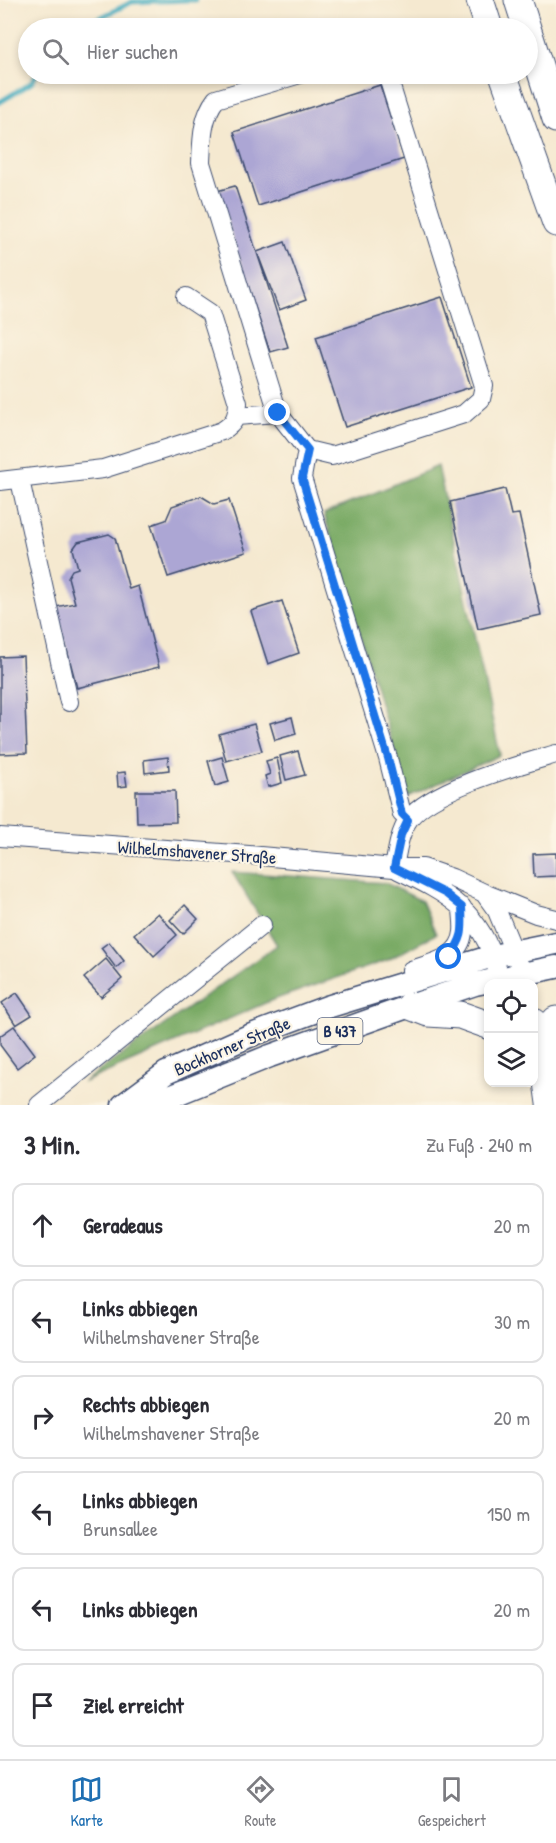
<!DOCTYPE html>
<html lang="de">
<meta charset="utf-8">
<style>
:root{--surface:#fff;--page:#f7f7f7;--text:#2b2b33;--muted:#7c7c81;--line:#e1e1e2;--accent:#1f6fb2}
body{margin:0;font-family:"Patrick Hand",sans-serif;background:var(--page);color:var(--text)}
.controls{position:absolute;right:18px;bottom:18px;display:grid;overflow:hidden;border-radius:12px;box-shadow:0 3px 9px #0003}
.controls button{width:54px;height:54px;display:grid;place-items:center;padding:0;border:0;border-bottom:2px solid var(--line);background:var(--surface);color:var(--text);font:30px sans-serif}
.stop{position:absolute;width:18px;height:18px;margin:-14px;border:4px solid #1a73e8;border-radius:50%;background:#fff}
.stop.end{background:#1a73e8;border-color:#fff;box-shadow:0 2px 6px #0008}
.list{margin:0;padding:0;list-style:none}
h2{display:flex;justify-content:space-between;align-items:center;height:78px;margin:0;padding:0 24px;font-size:26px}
h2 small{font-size:20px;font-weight:400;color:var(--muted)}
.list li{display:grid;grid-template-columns:39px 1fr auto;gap:18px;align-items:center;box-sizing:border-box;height:84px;margin:0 12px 12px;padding:0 12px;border:2px solid var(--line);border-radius:12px}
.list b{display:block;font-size:22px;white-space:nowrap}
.list p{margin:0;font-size:20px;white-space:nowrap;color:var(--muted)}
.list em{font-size:20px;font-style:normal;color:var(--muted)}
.icon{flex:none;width:33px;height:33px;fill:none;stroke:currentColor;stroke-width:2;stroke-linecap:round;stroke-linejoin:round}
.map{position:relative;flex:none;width:556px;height:1105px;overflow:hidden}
.search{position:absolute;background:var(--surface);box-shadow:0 3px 9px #0003;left:18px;right:18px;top:18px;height:66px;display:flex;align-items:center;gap:15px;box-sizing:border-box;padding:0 21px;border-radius:33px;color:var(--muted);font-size:22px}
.sheet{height:654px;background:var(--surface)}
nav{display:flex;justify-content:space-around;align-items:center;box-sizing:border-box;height:84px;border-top:2px solid var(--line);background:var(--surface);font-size:16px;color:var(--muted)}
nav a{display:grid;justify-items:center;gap:3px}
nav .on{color:var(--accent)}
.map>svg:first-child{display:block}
</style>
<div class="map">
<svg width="556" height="1105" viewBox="0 0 556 1105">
<rect width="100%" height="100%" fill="#fcf5e5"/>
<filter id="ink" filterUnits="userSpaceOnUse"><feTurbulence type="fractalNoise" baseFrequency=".0167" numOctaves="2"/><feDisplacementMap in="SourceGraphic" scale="12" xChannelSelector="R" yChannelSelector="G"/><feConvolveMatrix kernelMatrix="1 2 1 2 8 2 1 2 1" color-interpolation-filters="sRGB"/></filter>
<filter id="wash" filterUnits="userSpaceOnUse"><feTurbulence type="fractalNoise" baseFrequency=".008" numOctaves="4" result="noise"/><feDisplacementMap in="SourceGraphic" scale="24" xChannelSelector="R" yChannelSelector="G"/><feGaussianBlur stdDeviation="1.35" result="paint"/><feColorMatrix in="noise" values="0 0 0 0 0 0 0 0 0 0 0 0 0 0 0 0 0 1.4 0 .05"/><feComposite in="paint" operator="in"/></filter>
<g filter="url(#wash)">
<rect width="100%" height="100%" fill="#f5e9d0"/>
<!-- forest -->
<path fill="#79aa65" stroke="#4a6c62" stroke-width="1.5" d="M438,466L500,755L408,797L324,514Z
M232,872L386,883L422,901L436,934L388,960L270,1001L82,1083L277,945Z"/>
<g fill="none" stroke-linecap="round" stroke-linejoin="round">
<!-- stream -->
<path stroke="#3faabe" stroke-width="5" d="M79,28L132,2L195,0
M0,102L31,83L37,74"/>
</g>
<g id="blocks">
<!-- building -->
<path fill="#aca6d4" d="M380,85L404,159L258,206L234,132Z
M235,186L288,347L270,352L217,191Z
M285,242L306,300L279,310L257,252Z
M442,297L471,387L345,427L316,337Z
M505,489L511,515L519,514L541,615L478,629L450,502Z
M201,496L214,504L229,500L246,552L168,577L151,525L166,520L172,506Z
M109,534L115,538L129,589L138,586L159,667L77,688L56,607L75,603L68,577L72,570L78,568L73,549L78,542Z
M282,601L299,653L268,664L251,611Z
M23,656L27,753L0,754V657Z
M292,717L296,734L275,740L270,723Z
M254,724L262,751L226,761L219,734Z
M298,751L305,775L286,780L280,756Z
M168,757L169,770L145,773L144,760Z
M222,757L229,782L215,786L208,761Z
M277,758L282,783L268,787L265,776L270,774L266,761Z
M125,772L127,786L118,787L117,773Z
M136,791H175L176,822L137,823Z
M556,853V876L534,877L533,854Z
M185,905L198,919L183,934L170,920Z
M158,913L177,935L154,956L134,934Z
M109,942L124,961L116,968L101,948Z
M106,959L122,979L101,997L84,978Z
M17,993L32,1015L16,1025L2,1003Z
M14,1026L35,1054L17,1068L0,1045V1036Z"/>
</g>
</g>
<g filter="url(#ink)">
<use href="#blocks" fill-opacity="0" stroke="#3c4b6f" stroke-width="1.5"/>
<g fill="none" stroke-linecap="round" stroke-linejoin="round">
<!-- minor casing -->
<g stroke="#3c4b6f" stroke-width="20">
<path id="minor" d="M300,74L216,99C202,117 202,140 201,163L278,413L307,450L332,456L464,414L481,399L484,386L387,74
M237,416L278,413
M307,450L302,478L388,758L402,814L408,820
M20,480L69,702
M0,481L103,469L222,431C235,423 237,417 238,403L210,313L186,297
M0,837L249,855L394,868H423L452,878L484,893L536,914L556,919
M394,868C397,852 399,833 409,819C431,789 519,765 556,754
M398,870C450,895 480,911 497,969
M484,893L497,911L519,964
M411,970C432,963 461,958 463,932C464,924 462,915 462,907
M39,1105L262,925"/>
</g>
<!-- major casing -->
<g stroke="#3c4b6f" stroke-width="25">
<path id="major" d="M123,1105L166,1073L249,1036L327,1007L493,956L556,943
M137,1105L174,1095L270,1056L410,1006L475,984L556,967"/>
</g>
<!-- highway casing -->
<g stroke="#3c4b6f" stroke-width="29">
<path id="highway" d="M480,0L489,28
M518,0L527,28
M528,31L556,119
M503,74L556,223
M521,973L524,984
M499,978L501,984
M410,1006L428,1013L460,1015L488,1025
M534,1022L545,1068L550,1103
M546,1064L552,1046L556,1020"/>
</g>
<!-- minor -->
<use href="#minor" stroke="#fff" stroke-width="18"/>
<!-- major -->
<use href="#major" stroke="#fff" stroke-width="22"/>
<!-- highway -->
<use href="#highway" stroke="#fff" stroke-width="27"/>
</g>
</g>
<g fill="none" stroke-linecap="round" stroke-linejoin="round" filter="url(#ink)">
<!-- route -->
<path stroke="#1a73e8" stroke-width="8" d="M278,413L308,450L302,478L388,758L402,814L408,820L401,835L394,868L446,894L462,907C463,931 464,938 449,957"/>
</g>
<g text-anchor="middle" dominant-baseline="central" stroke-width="4.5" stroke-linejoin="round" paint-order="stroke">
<!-- shield labels -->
<rect fill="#fcf5e5" stroke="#5e6a86" stroke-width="1.5" x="317.5" y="1018" width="45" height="26" rx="4.5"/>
<g font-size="16" font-weight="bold" fill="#1b2f5e">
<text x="340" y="1031">B 437</text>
</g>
<!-- street labels -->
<g font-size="18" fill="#1b2f5e" stroke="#fcf5e5">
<text transform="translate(197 852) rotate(4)">Wilhelmshavener Straße</text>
<text transform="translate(232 1046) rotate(-23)">Bockhorner Straße</text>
</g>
</g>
</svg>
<div class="controls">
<button><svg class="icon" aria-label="locate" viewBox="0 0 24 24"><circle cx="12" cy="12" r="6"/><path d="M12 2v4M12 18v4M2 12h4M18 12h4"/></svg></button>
<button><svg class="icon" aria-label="layers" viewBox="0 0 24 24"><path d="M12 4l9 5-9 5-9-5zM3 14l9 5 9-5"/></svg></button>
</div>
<div class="stop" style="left:449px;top:957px"></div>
<div class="stop end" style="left:278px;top:413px"></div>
<div class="search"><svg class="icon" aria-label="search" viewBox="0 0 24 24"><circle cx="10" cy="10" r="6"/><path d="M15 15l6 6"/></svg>Hier suchen</div>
</div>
<section class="sheet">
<h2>3 Min.<small>Zu Fuß · 240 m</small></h2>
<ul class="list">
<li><svg class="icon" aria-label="ahead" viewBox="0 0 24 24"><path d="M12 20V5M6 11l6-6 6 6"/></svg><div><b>Geradeaus</b></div><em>20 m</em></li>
<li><svg class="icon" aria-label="left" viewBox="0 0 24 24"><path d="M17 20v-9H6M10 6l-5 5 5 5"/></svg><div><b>Links abbiegen</b><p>Wilhelmshavener Straße</p></div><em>30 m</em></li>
<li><svg class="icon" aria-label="right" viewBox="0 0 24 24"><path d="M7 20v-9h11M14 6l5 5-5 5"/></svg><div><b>Rechts abbiegen</b><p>Wilhelmshavener Straße</p></div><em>20 m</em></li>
<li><svg class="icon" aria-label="left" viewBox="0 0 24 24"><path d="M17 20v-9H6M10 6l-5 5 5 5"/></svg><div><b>Links abbiegen</b><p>Brunsallee</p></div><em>150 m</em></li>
<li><svg class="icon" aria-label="left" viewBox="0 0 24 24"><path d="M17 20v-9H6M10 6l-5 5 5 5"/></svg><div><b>Links abbiegen</b></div><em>20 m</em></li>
<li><svg class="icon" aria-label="arrive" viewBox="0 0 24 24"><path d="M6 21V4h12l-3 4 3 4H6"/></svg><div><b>Ziel erreicht</b></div></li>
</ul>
</section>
<nav>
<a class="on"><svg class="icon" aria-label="map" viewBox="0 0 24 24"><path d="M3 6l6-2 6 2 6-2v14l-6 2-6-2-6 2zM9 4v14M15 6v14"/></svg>Karte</a>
<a><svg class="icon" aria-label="directions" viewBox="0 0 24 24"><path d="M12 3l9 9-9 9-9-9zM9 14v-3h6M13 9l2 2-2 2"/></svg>Route</a>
<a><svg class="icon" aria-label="saved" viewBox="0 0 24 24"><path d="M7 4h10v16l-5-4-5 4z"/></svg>Gespeichert</a>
</nav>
